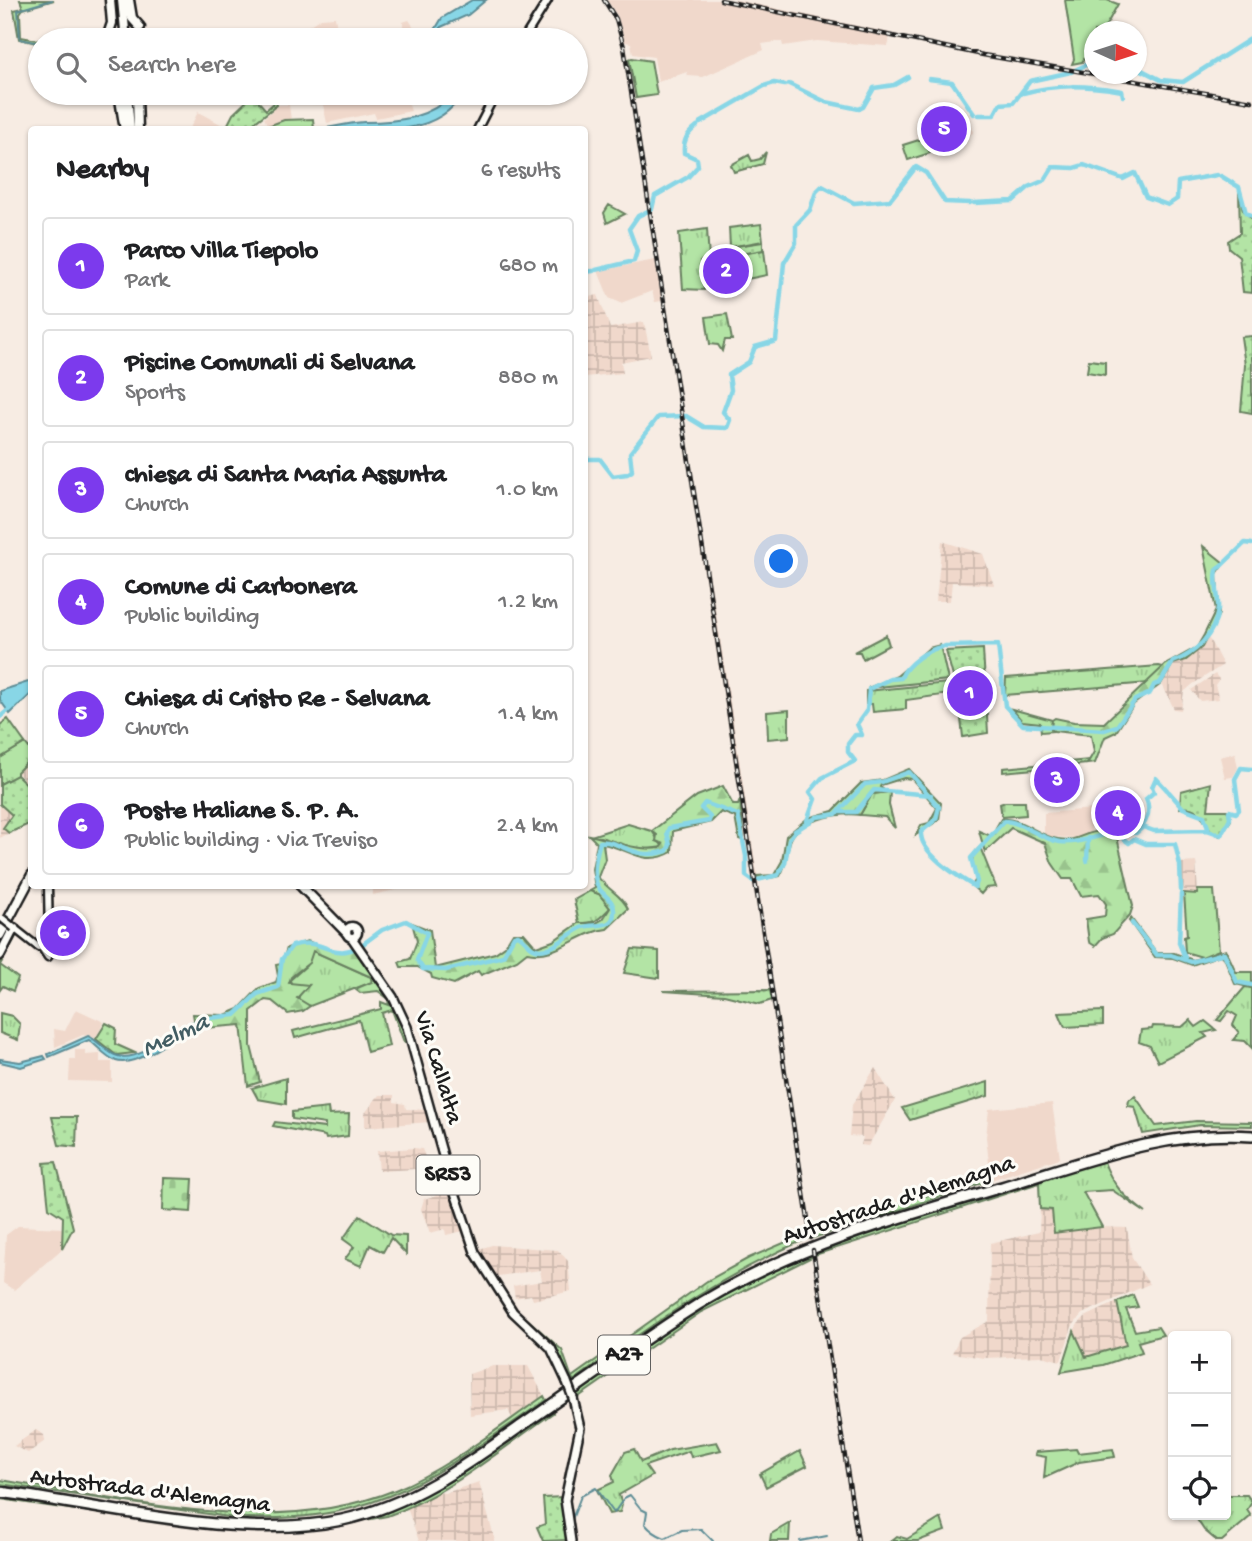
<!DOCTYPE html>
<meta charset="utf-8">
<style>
:root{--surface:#fff;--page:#f6f6f6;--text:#202124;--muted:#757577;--line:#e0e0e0;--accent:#7c3aed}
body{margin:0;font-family:"Gochi Hand",sans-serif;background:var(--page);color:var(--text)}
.controls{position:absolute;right:21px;bottom:21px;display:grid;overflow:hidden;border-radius:7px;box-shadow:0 2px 5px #0004}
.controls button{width:63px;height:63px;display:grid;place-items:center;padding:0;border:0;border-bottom:2px solid var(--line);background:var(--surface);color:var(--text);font:35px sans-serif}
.compass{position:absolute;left:1084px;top:21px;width:63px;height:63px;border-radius:50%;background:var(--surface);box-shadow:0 2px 5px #0004;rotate:93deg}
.you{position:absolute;left:782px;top:562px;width:24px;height:24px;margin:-18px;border:5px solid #fff;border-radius:50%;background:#1a73e8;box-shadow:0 0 0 10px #1a73e833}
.badge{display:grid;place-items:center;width:46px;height:46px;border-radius:50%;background:var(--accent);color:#fff;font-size:23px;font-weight:700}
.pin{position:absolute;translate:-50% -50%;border:4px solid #fff;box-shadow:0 2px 7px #0006}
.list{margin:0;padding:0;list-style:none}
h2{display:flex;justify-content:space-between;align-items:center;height:91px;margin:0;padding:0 28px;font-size:30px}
h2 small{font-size:23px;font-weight:400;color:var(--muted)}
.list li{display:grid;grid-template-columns:46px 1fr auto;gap:21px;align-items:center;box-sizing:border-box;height:98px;margin:0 14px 14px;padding:0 14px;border:2px solid var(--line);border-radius:7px}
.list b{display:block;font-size:26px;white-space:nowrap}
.list p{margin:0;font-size:23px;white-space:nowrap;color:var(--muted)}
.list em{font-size:23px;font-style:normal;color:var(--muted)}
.icon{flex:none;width:38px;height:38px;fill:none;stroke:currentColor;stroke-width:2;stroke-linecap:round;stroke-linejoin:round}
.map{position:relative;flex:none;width:1252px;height:1541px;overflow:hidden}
.search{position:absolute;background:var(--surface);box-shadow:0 2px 5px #0004;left:28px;top:28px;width:560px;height:77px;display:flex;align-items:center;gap:18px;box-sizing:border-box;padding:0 24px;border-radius:38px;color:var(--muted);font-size:26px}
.panel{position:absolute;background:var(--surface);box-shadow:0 2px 5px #0004;left:28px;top:126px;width:560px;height:763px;border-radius:7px}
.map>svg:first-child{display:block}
</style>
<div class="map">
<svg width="1252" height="1541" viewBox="0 0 1252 1541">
<defs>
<pattern id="industrial-grid" width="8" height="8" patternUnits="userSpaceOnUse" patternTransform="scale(1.75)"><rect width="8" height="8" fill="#f0d8cb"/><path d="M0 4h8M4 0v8" fill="none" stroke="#cdb9ae"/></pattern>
<pattern id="grass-tufts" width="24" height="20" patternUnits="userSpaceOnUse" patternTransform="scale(1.75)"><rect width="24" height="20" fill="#b3e4a5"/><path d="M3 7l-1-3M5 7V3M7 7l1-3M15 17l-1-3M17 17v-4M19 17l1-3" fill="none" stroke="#99c38d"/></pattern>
<pattern id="forest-firs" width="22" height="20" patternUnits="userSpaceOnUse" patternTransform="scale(1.75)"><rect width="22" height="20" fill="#b3e4a5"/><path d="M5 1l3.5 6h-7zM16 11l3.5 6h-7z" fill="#99c38d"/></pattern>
<pattern id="cemetery-stones" width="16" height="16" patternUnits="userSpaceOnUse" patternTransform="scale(1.75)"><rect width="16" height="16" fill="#b3e4a5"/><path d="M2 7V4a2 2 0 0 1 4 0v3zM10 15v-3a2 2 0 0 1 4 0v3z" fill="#99c38d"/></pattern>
<pattern id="park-dots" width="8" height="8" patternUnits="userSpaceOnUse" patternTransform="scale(1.75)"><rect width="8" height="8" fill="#b3e4a5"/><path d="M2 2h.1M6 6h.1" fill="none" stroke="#99c38d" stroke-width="1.8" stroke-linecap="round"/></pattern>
</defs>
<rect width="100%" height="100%" fill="#f7ece3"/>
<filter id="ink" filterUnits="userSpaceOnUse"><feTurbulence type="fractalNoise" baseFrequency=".0143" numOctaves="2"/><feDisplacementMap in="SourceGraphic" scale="14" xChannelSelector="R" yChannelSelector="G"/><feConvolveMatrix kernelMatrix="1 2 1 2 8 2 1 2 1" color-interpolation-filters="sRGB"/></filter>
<g filter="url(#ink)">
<!-- built -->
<path fill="#f0d8cb" d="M607,0H736L890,33L889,43L888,46L817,41L783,46L782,42H776L762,44L764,50L703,77L688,76L687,72L658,82L654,57L633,54L631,43L625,42L617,15Z
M335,17L339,40H286L321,18Z
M409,20L423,40H347L369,30L403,27V22Z
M288,93H405L411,111L376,118L374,113L327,123L323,105L297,103L291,100Z
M278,105H289L291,120L268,126L264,118Z
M198,112L226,127L225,129L189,130Z
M950,119L971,121L973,133L957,141Z
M655,260L662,301L655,302L652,291L621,303L609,298L598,271Z
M699,541H703L718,625L758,880L772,1000Z
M1235,753L1238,768L1233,777L1225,778L1220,757Z
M1093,809L1095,824H1091V833L1083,838L1048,837L1044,834V813Z
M373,886H412L373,895Z
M775,1000L813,1238L810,1239L773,1003Z
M76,1009L104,1022L99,1032L95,1038L83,1035L55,1047L54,1029L65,1031Z
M75,1050H85V1055L100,1054V1062H112V1082L69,1081L70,1059H75Z
M1052,1103L1060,1158L991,1180L986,1137L989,1109Z
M18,1226L63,1228L62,1249L14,1290L3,1283L6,1235Z
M814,1249L840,1416L860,1541H856L818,1297L811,1250Z"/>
<!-- industrial -->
<path fill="url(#industrial-grid)" d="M598,295L610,328L644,322L651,356L621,362L623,373L585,377V298Z
M942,541L983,554L994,585L952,582L950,601H936Z
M1208,637L1223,665L1193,684L1184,692L1181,710L1174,709L1162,684L1164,676L1173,664L1186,660L1202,647Z
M1215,674L1219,679L1215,685L1219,699L1200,701L1191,690Z
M31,758V788L17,772Z
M0,805L12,815L3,828L9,833L0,838Z
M1196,862L1198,894L1184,893L1180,863Z
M875,1068L895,1100L868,1146L861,1145L863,1137L849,1136L852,1105Z
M379,1095H394V1102L405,1104L406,1109L427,1110L430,1122L365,1127V1113Z
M414,1148L422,1149L428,1164L415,1169L379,1171L377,1151Z
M450,1191L463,1231L446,1235L445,1229L430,1233L421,1209L424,1199Z
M1040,1209L1052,1210L1055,1233L1102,1227L1127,1228L1132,1258L1149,1284L1082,1314L1072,1327L1061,1361L1041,1356L984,1358L952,1353L960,1337L989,1321L990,1243L1039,1232Z
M492,1245L558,1250L568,1261L571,1291L533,1300L531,1295L515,1298L513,1286L542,1281L540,1270L491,1277L476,1250Z
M1117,1302L1127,1345L1086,1357L1074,1331L1078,1324L1085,1317Z
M493,1366H528L544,1396L512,1418L508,1410L470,1415L469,1374Z
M36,1430L44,1435L45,1441L28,1453L14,1446Z
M479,1482L495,1541H419L407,1508L438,1492L445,1493Z"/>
<!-- grass -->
<path fill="url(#grass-tufts)" stroke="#688060" stroke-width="2" d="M20,0H54L23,9L20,13L21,37L37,40L40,44L19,39L14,10L23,8Z
M766,152L763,164L734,172L731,165L749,155L752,161L760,159Z
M609,205L625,214L607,223L604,213Z
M761,224L763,241L730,247L729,228Z
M707,229L709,259L700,261L704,290L683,289L679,233Z
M764,250L767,275L742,280L739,259L724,261L731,256Z
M727,314L732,340H725L722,351L718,345L710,344L706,317Z
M886,635L889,645L863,659L860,652H854Z
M940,645L948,680L868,688L897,676L929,648Z
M1159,666L1163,667L1149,683L1005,695L1006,678Z
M948,683L950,694L906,700V709L873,712L872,704H866V691Z
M1012,709L1052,720L1051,729L1054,731L1041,732L1040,723L1022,721Z
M789,710V737L768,739L767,712Z
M25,743L29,748L31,746V758L17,772V776L0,784V758Z
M1090,760L1087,764L1003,772V768Z
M890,792L889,805L895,828L885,817L860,815L872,794Z
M628,824L652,831L663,847L640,850L594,835Z
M590,891L599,894L610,908C598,920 597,923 579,923L574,900Z
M632,949L659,951V978L624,973Z
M313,951L371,977L372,982L310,1006L298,1001L300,992L308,985L292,986L290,980L306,966Z
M1245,987L1252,988V1048L1245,1041L1233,1040L1239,1033L1233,1025L1237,1016L1229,1011L1221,1021L1217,1020Z
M770,990L772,1000L760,1004L724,995L663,991Z
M388,1000L401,1020L408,1041L404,1042L392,1010L382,1013L389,1046L367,1052L359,1020L295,1038L293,1031L381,1009V1002L389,1005Z
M1103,1011V1025L1065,1027L1059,1013Z
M0,1013L12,1016L20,1024L18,1040L0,1033Z
M1190,1020L1196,1027L1205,1021L1216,1030L1203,1033L1207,1037L1158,1062L1150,1046L1139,1042L1141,1030L1152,1029L1153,1026L1182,1027Z
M286,1078V1104L258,1099L252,1088Z
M988,1082V1096L910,1120L902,1108Z
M1135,1096L1156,1126L1196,1121L1252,1122V1126L1200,1125L1143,1134L1135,1107L1128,1106L1129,1100Z
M328,1108L329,1115L349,1114L348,1136L326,1139L325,1136L273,1126L275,1122L325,1128V1124L292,1119V1112Z
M1103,1159C1112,1185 1124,1197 1146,1213L1112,1190L1083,1192L1102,1227L1054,1233L1052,1210L1040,1209L1039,1183L815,1255L814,1249Z
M990,1177L991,1180L813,1238L811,1231L829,1224Z
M360,1215L391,1235L406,1236V1254L391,1238L383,1252L370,1245L361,1266L345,1259L354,1247L343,1239Z
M809,1232V1238C724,1273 649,1327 573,1381L572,1377L707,1281L749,1258Z
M811,1250L812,1257L701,1312L574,1400L573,1396L709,1301Z
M1133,1295L1138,1307L1126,1309L1135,1331L1158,1327L1163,1335L1138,1342L1142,1352L1103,1365L1061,1372L1074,1331L1086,1357L1126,1345L1117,1302Z
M544,1396L546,1400C432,1478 374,1527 229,1517L0,1484V1480C124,1499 275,1539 395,1490C449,1468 496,1429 544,1396Z
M552,1411L553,1413C501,1449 448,1495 387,1516C263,1541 126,1517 0,1499V1495L239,1530C372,1540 448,1482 552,1411Z
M717,1442L721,1450L691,1457L689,1451L645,1466L652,1476L619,1495L622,1505L620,1512L609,1514L597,1490L614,1482L612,1475L625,1452L634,1449L641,1462L670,1450Z
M1076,1449L1078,1453L1113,1449L1115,1457L1079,1462L1044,1478L1046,1457L1035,1455L1036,1452Z
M800,1451L807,1466L766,1487L760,1474Z
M1226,1495H1247L1252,1502L1247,1510L1251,1516L1222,1541H1217L1204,1530L1194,1515H1226Z
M790,1523L789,1541H770L771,1534Z"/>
<!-- forest -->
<path fill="url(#forest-firs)" stroke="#688060" stroke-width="2" d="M1203,546L1224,563L1217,574L1219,614L1202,647L1186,660L1173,664L1161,684L1134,704L1116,732L1105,737L1095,763L1087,764L1094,752L1091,735L1054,731L1051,729L1052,720L1055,718L1074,722L1104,723L1165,665L1197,647L1204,635L1216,610Z
M909,769L941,803L939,820L916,835L921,825L929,823L937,808L912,779L904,778L881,785L880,787L887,792L872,794L860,815C843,812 800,819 791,839C786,852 788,864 780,876L758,880L757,876L774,875L782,861L786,836L808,818L833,811L861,783L883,780Z
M723,786L733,805H738L740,800L744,841L739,839L735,817L721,812L711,822L673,831L672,852C644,868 628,848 603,844L605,859L598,877C607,889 623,896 628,909L607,929C578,932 557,959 527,952L517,960L481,975L478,971L454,984L432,978L431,974L418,967H401L399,962L410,959L417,941L412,923L430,930L435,968L495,953L505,946L513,933H524L536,947L553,941L579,923H596L603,919L610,908L599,894L590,891L595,888L592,869L597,843L589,835C612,839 635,852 660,848L663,844L656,841L657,835L652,831L697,796Z
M1001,819C1022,817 1038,836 1058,839C1076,842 1080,835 1094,832C1100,830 1110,833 1116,833L1133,906L1130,915L1113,934L1102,938L1095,946L1089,942L1086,919L1105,916L1106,904L1099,894L1081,896L1072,879H1063L1052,863L1045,843L1011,828L985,852L979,831L991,836Z
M980,847L996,887L986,888L981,894L972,886L976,879C974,866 967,857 980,847Z
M1131,918L1157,953H1174L1193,960L1226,950L1236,972H1252V988L1235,984L1224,957L1220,955L1192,965L1173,958L1155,957L1129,921Z
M307,941L338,952L354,949L390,1000L378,991L360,993L355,989L372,982L371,977L313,951L309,963L291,977L289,983L309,985L297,998L310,1006L303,1011L288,1014L272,1001L265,1000L251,1011V1046L260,1082L248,1086L241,1025L205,1028L201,1023L195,1025L193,1014L225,1015L239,1009L259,988L276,982L278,976L276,965L281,964L287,948Z
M516,1309L562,1350L573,1381L568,1384L555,1353L512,1310Z
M941,1518L945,1531L918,1541H891L897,1536L907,1539Z"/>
<!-- cemetery -->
<path fill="url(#cemetery-stones)" stroke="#688060" stroke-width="2" d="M1005,802H1025L1026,815L1002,817L1000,804Z
M164,1178L193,1179L191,1212L163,1210Z"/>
<!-- park -->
<path fill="url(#park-dots)" stroke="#688060" stroke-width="2" d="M255,93H267L257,100L266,110L276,101L277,105L254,123L251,129L225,130L233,114Z
M1239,191L1243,210L1252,219V293L1243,292L1239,256L1229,248L1228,241L1240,233Z
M763,242V250L729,256L730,247Z
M1252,336V413L1241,411L1245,365L1241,337Z
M983,649L988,733L963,737L959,701L954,695L955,684L946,651Z
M8,719L25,743L0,758V725Z
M17,775L31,788V823L9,833L3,828L12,815L0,804V784Z
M1211,783L1208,810H1227L1231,820L1220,836C1201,829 1205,803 1180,808L1181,791Z
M106,1023L116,1028L115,1044L135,1053L116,1055L96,1039Z
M52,1117H77L76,1147L59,1145Z
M56,1162L73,1228L62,1249L63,1217L49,1208L44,1163Z
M563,1497L562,1511L568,1540L543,1541L537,1527L545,1524L543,1498Z"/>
<!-- pitch -->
<path fill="#b3e4a5" stroke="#688060" stroke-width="2" d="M1065,0H1107L1118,4L1103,31L1094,32V44L1082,62L1072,64L1074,59Z
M632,58L651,61L657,95L636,98L629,59Z
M313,119L314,129H269L268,126L284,120Z
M925,138L930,153L908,160L903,145Z
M1089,360L1105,362V375L1087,372Z
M1198,890H1214L1219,950L1202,957L1185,952L1184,937L1187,936L1184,893L1197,894Z
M18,933L0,965L18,978L13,991L3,986L0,990V957L13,934Z"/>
<!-- water -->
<path fill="#88d6e6" stroke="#5d8c95" stroke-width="2" d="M472,0H486L468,15L441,27V40H429L442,18Z
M454,93H463C436,141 366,130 321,129C335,127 349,123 364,122C398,122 429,119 454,93Z
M31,681V694L10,714L0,700V691Z
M191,1022L192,1026C175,1037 137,1068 116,1061C106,1057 97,1046 89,1040L49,1057L48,1054L88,1036C98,1040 105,1051 115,1055C137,1065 174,1032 191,1022Z
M44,1056L46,1059L21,1067L0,1062V1059L20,1062Z"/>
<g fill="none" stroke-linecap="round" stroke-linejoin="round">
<!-- stream -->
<path stroke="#5d8c95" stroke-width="2" d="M40,43L20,39L18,10L52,0
M571,1522L581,1496L596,1488L614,1513L624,1498L630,1495L641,1509L647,1512L645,1524C650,1530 657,1535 665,1538L682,1530L701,1529L713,1541
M800,1541L827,1536"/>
<!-- river -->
<path stroke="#88d6e6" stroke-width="4.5" d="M1136,67L1161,80L1183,82L1252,38
M929,79L952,82L974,114
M789,84L826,102L859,109L863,107L874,88L894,85L908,77
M1023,93C1057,84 1087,85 1122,91L1123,96
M979,115H994L1000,104L1013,103L1030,81L1071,72L1094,61
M700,123L764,86L774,83L785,85
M1221,176L1239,187L1246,213L1252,216
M974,203L1013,201L1029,187L1045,180L1053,167L1074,168L1084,165L1123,179L1135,173L1146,197L1168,205L1177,199L1178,182L1217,175
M596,270L634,261L637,251L629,229L638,216L652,209L655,196L688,177L698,166L697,159L684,153C683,140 687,134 697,126
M584,272L593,271
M584,459H600L613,476L627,474L632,471L630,453L658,417L686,416L704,427L727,428L730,420L723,412L731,390L729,375L749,362L755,347L776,341L784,263L796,243V225L810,210L816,192L822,186L854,203L890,200L916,167L926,173L945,202L970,203
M945,646L998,645L1005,706L1023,725L1104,730L1117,726L1135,700L1150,693L1154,685L1160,683L1173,662C1195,654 1215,635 1218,609C1219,596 1214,582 1217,570L1245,543L1252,544
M0,717L12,707
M1169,792L1183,808L1204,816L1209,830
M838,812H856L874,790L931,795
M807,821L815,799L810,792L822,778L855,761L848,752V744L855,735H862L857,724L867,710L869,689L890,679L901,678C906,664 928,649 942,647
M1142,827C1148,818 1151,809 1146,799L1154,792L1152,787L1156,778L1167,790
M1121,837L1129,843L1134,839L1146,844H1175L1180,865L1181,890
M1087,861L1088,838
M1181,894L1179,943L1186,960
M1132,923L1157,955H1171L1191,962L1224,953L1237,982L1252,985
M363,944L382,930L406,921L427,933L417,960L423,969L446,970L503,956L514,936L518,935C526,939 530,950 540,950C557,949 568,933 583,927C594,923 614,930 614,912C615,902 606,897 600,890C591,878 596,855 600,842C620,839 633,862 667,851L670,845L667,833L669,828L709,821L710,817L701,808L705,803L738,815L746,856V876L753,881L778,875L785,863L789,839L795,831L817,817L836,814L865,784L882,782L909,772L939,807L936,819L921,832C919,853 959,877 975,887L977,882L971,858L1004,821C1021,821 1040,839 1060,842C1087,845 1109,827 1136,833L1143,827L1154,831L1207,830L1221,835L1230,819L1229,811L1236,813L1239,810L1235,779L1241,768L1252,769
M187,1027L202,1019L235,1015L257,994L278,987L282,959L292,946C320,936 333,960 355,948"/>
<!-- secondary casing -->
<g stroke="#1c1c1c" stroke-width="11">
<path id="secondary" d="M523,40L548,0
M477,130L496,93
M48,886L49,942
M14,928L38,947H48
M42,948L48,957"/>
</g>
<!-- primary casing -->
<g stroke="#1c1c1c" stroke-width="12">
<path id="primary" d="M346.5 932a5.5 5.5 0 1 1 11 0a5.5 5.5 0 1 1-11 0Z
M352,938L393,997L407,1027L445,1163L475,1252L513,1312L551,1348L567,1382
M571,1541L565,1500L580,1428L573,1398"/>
</g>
<!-- trunk casing -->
<g stroke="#1c1c1c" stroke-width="13">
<path id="trunk" d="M122,0L126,40
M129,0L132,18L140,27
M109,32L112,23L110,0
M119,93L125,130
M127,93L130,130
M137,93L138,130
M301,886L346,932
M0,935L32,875
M0,955L14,928"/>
</g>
<!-- motorway casing -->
<g stroke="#1c1c1c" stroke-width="14">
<path id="motorway" d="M0,1492C105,1506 240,1541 342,1520C411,1505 465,1466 521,1426C573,1390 624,1353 677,1318C777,1251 888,1221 1002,1187C1084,1162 1164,1130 1252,1136"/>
</g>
<!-- secondary -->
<use href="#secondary" stroke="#fdfcf7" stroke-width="6"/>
<!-- primary -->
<use href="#primary" stroke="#fdfcf7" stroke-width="7"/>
<!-- trunk -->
<use href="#trunk" stroke="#fdfcf7" stroke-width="8"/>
<!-- motorway -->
<use href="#motorway" stroke="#fdfcf7" stroke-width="9"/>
<!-- rail casing -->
<g stroke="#1c1c1c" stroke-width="4.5">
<path id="rail" d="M604,0L616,19L624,47L811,1238
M721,0L983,55L1252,101
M813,1250L858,1541"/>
</g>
<!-- rail -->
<use href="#rail" stroke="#fdfcf7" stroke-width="2" stroke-dasharray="5" stroke-linecap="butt"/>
<!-- secondary-bridge casing -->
<g stroke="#1c1c1c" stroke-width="11" stroke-linecap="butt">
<path id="secondary-bridge" d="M3,919L14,928"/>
</g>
<!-- primary-bridge casing -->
<g stroke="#1c1c1c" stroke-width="12" stroke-linecap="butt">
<path id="primary-bridge" d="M567,1382L573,1398"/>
</g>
<!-- secondary-bridge -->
<use href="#secondary-bridge" stroke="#fdfcf7" stroke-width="6"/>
<!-- primary-bridge -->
<use href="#primary-bridge" stroke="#fdfcf7" stroke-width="7"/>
</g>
</g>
<g text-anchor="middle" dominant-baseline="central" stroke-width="6" stroke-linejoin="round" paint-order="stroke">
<!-- shield labels -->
<g fill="#fdfcf7" stroke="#605f5e" stroke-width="2">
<rect x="416.5" y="1155.5" width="63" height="39" rx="5"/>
<rect x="598" y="1335.5" width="52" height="39" rx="5"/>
</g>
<g font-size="23" font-weight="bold" fill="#1c1c1c">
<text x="448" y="1175">SR53</text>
<text x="624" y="1355">A27</text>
</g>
<!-- street labels -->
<g font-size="24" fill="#1c1c1c" stroke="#fdfcf7">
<text transform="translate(437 1068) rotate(73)">Via Callalta</text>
<text transform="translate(899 1201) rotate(-18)">Autostrada d'Alemagna</text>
<text transform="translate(150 1492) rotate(7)">Autostrada d'Alemagna</text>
</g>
<!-- water labels -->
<g font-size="26" font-style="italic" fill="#425d63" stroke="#fdfcf7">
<text transform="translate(176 1037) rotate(-25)">Melma</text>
</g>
</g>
</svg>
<div class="controls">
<button>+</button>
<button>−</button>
<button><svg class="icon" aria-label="locate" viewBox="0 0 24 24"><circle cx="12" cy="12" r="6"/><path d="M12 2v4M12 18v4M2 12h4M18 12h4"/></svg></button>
</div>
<svg class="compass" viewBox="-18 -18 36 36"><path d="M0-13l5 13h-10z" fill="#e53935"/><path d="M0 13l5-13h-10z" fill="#757577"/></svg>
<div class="you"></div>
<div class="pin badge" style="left:970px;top:693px">1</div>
<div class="pin badge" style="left:726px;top:271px">2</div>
<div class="pin badge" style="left:1057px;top:780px">3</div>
<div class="pin badge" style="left:1118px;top:813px">4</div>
<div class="pin badge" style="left:944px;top:129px">5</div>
<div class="pin badge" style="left:63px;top:933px">6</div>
<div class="search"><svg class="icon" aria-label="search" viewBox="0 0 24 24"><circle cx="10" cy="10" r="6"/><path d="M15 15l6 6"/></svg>Search here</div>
<section class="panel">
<h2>Nearby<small>6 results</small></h2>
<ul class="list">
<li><span class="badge">1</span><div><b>Parco Villa Tiepolo</b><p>Park</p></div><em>680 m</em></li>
<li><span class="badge">2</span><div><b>Piscine Comunali di Selvana</b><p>Sports</p></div><em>880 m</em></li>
<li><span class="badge">3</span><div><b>chiesa di Santa Maria Assunta</b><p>Church</p></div><em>1.0 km</em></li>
<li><span class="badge">4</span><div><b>Comune di Carbonera</b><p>Public building</p></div><em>1.2 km</em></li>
<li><span class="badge">5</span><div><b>Chiesa di Cristo Re - Selvana</b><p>Church</p></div><em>1.4 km</em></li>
<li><span class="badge">6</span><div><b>Poste Italiane S. P. A.</b><p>Public building · Via Treviso</p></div><em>2.4 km</em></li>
</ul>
</section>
</div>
